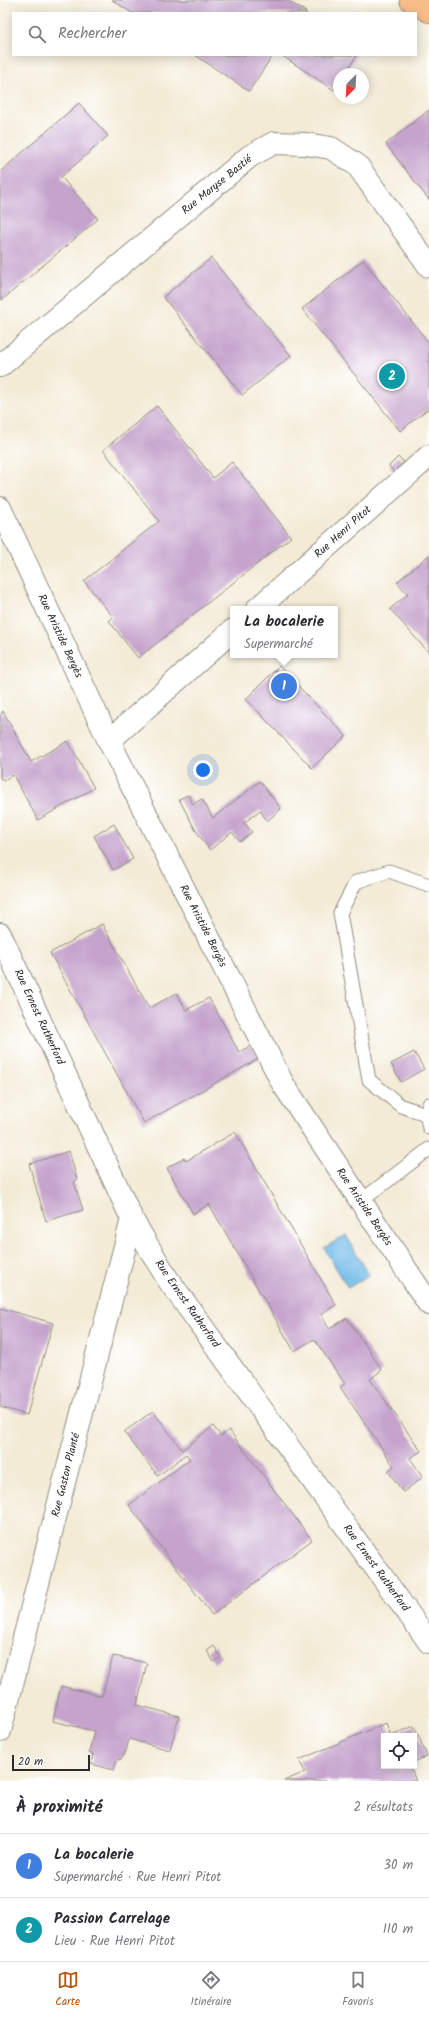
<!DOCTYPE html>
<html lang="fr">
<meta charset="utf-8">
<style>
:root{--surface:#fff;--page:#f2f2f3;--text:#2b2b33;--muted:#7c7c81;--line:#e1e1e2;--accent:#b45309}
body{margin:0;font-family:Kalam,sans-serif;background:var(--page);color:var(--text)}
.controls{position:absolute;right:12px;bottom:12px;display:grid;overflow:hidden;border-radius:0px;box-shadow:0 2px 10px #0003}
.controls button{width:36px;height:36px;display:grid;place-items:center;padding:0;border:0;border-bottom:1px solid var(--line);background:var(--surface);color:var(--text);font:20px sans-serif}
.compass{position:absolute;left:333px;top:68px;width:36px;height:36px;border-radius:50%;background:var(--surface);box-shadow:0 2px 10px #0003;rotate:204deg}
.scale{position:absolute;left:12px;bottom:10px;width:78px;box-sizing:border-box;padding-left:4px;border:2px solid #2b2b2b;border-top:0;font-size:11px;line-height:14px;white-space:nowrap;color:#2b2b2b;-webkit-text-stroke:3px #fff;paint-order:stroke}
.you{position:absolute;left:203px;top:770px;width:14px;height:14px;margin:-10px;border:3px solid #fff;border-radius:50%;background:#1a73e8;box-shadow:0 0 0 6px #1a73e833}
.badge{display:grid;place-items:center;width:26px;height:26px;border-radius:50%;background:var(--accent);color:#fff;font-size:13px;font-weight:700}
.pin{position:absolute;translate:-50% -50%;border:2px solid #fff;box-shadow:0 1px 4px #0006}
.popup{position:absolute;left:230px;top:606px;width:108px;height:52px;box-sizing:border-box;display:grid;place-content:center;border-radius:0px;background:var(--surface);filter:drop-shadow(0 1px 3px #0005);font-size:13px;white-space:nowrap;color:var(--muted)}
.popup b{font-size:15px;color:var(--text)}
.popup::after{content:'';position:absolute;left:50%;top:100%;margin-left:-8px;border:8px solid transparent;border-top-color:var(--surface)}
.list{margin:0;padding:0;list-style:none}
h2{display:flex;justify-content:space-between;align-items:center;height:52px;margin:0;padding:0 16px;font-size:17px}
h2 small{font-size:13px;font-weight:400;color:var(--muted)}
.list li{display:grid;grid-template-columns:26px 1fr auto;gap:12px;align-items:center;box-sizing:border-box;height:64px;padding:0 16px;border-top:1px solid var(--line)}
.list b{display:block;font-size:15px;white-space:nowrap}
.list p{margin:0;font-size:13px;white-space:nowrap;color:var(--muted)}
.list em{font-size:13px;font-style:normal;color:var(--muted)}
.icon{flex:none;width:22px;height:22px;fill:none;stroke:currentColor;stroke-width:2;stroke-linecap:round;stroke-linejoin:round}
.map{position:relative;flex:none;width:429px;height:1781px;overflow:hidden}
.search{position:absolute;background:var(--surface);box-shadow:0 2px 10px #0003;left:12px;right:12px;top:12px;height:44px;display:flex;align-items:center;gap:10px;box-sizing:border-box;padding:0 14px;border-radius:0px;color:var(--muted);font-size:15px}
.sheet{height:180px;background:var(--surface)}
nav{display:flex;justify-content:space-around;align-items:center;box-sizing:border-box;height:56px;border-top:1px solid var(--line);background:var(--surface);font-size:11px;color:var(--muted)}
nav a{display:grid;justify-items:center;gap:2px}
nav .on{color:var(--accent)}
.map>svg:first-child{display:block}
</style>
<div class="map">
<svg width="429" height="1781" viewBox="0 0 429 1781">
<rect width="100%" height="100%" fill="#fff"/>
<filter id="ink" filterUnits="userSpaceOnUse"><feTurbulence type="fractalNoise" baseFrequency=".025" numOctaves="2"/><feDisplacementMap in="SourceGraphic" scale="8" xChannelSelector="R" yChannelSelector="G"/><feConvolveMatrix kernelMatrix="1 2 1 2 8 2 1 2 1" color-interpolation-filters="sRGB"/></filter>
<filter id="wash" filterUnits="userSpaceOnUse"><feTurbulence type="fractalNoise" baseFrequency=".012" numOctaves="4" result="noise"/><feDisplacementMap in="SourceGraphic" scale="16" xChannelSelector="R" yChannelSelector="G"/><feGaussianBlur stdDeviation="0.9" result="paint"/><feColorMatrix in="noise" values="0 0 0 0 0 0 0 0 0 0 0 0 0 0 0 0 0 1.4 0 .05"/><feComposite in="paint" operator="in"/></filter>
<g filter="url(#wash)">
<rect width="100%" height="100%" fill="#f3ebd6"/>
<!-- water -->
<path fill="#71bae9" stroke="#4e728a" d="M346,1235L369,1275L348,1288L324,1248Z"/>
<g id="blocks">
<!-- building -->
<path fill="#c5a3cc" d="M112,0H287L307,13H132Z
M195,55H273L249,91Z
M281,55H357L345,74H339V83L334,90Z
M79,103L108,136L61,177L98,219L2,300L0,297V172Z
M429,110V200L386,144Z
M211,258L291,356L242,395L163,297Z
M363,260L429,343V408L400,431L302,309Z
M157,406L213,478L232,462L291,537L138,658L109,621L113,617L84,581L159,521L103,450Z
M398,457L404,462L394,472L389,466Z
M429,555V653L390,609L408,594L397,582Z
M279,666L346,736L312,768L246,699Z
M3,711L31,762L68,741L94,788L38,820L13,775L4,780L0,778V716Z
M260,781L281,809L267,821L260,810L244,823L252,832L240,842L232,832L210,850L196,831L179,799L188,795L193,804L202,799L213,818Z
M114,824L133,859L113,870L94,836Z
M102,924L149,1008L177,993L186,1010L209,998L239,1052L252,1045L260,1058L144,1123L50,953Z
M414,1052L424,1069L401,1082L391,1064Z
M235,1132L336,1305L321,1314L329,1329L347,1318L382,1370L370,1379L421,1451L410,1458L423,1477L403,1492L388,1471L394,1466L340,1387L345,1384L314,1339L294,1351L209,1204L193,1214L167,1168L184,1158L186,1161Z
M69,1151L77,1180L74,1182L83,1210L46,1221L29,1164Z
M0,1308L53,1323L27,1415L0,1407Z
M153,1411L182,1450L213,1426L221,1436L229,1430L312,1540L212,1615L129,1505L190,1459L186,1454L158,1476L124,1432Z
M214,1646L221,1657L214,1662L207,1651Z
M113,1656L147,1663L137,1705L179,1716L170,1750L129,1739L126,1751L121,1759L117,1760L114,1770L91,1764L93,1754L89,1753L94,1731L53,1721L61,1686L102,1696Z
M386,1723L391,1736L414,1726L427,1756L414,1762V1736H384V1766H410L416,1781H284L305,1772L299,1760Z"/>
</g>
</g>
<g filter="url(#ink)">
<use href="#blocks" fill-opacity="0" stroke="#8f8b80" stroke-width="1"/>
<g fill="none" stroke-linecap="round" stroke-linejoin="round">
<!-- lane casing -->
<g stroke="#8f8b80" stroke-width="15">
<path id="lane" d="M429,1104L426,1114L429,1128
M426,1114L401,1106L369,1080L340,913L356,882L389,871L429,885
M361,1201L429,1149"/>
</g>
<!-- street casing -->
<g stroke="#8f8b80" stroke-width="24">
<path id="street" d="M0,366L250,156L274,143L306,144L331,148L357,165L429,266
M0,508L109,741L283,1084L429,1304
M257,609L429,456
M109,741L233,630
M0,934L132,1219L167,1278L429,1642
M0,1731L132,1219"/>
</g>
<!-- primary casing -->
<g stroke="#8f8b80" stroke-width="24">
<path id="primary" d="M411,0L429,11"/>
</g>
<!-- lane -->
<use href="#lane" stroke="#fff" stroke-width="13"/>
<!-- street -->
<use href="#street" stroke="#fff" stroke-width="22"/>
<!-- primary -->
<use href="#primary" stroke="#f7bd88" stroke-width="22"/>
</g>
</g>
<g text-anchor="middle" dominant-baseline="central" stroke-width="3" stroke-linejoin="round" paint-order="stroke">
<!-- street labels -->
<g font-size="11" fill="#2b2b2b" stroke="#fff">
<text transform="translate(217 185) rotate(-39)">Rue Maryse Bastié</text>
<text transform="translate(343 532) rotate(-42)">Rue Henri Pitot</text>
<text transform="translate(60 636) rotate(65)">Rue Aristide Bergès</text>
<text transform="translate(203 926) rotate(63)">Rue Aristide Bergès</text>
<text transform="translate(39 1017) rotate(65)">Rue Ernest Rutherford</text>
<text transform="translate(364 1207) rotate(56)">Rue Aristide Bergès</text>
<text transform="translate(187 1304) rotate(55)">Rue Ernest Rutherford</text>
<text transform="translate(66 1475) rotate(-76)">Rue Gaston Planté</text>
<text transform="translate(376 1568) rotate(54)">Rue Ernest Rutherford</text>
</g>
</g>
</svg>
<div class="controls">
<button><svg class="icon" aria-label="locate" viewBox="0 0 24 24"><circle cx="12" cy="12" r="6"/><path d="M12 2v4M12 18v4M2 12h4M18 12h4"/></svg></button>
</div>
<svg class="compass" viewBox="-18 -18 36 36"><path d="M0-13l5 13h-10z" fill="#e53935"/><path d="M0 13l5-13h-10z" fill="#7c7c81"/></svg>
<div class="scale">20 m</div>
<div class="you"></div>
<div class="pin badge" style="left:284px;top:686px;background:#3f7fe0">1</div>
<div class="popup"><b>La bocalerie</b>Supermarché</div>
<div class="pin badge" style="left:392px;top:376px;background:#0f9aa8">2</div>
<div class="search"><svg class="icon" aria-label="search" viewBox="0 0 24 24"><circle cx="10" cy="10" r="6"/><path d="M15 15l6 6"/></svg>Rechercher</div>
</div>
<section class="sheet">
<h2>À proximité<small>2 résultats</small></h2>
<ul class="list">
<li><span class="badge" style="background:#3f7fe0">1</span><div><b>La bocalerie</b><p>Supermarché · Rue Henri Pitot</p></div><em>30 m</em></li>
<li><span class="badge" style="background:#0f9aa8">2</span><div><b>Passion Carrelage</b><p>Lieu · Rue Henri Pitot</p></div><em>110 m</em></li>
</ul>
</section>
<nav>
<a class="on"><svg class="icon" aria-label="map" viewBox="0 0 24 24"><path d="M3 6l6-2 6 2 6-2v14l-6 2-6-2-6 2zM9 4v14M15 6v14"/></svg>Carte</a>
<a><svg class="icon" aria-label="directions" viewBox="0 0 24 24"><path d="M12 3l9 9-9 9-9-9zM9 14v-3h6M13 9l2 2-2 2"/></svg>Itinéraire</a>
<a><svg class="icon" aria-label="saved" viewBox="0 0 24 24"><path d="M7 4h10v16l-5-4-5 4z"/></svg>Favoris</a>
</nav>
